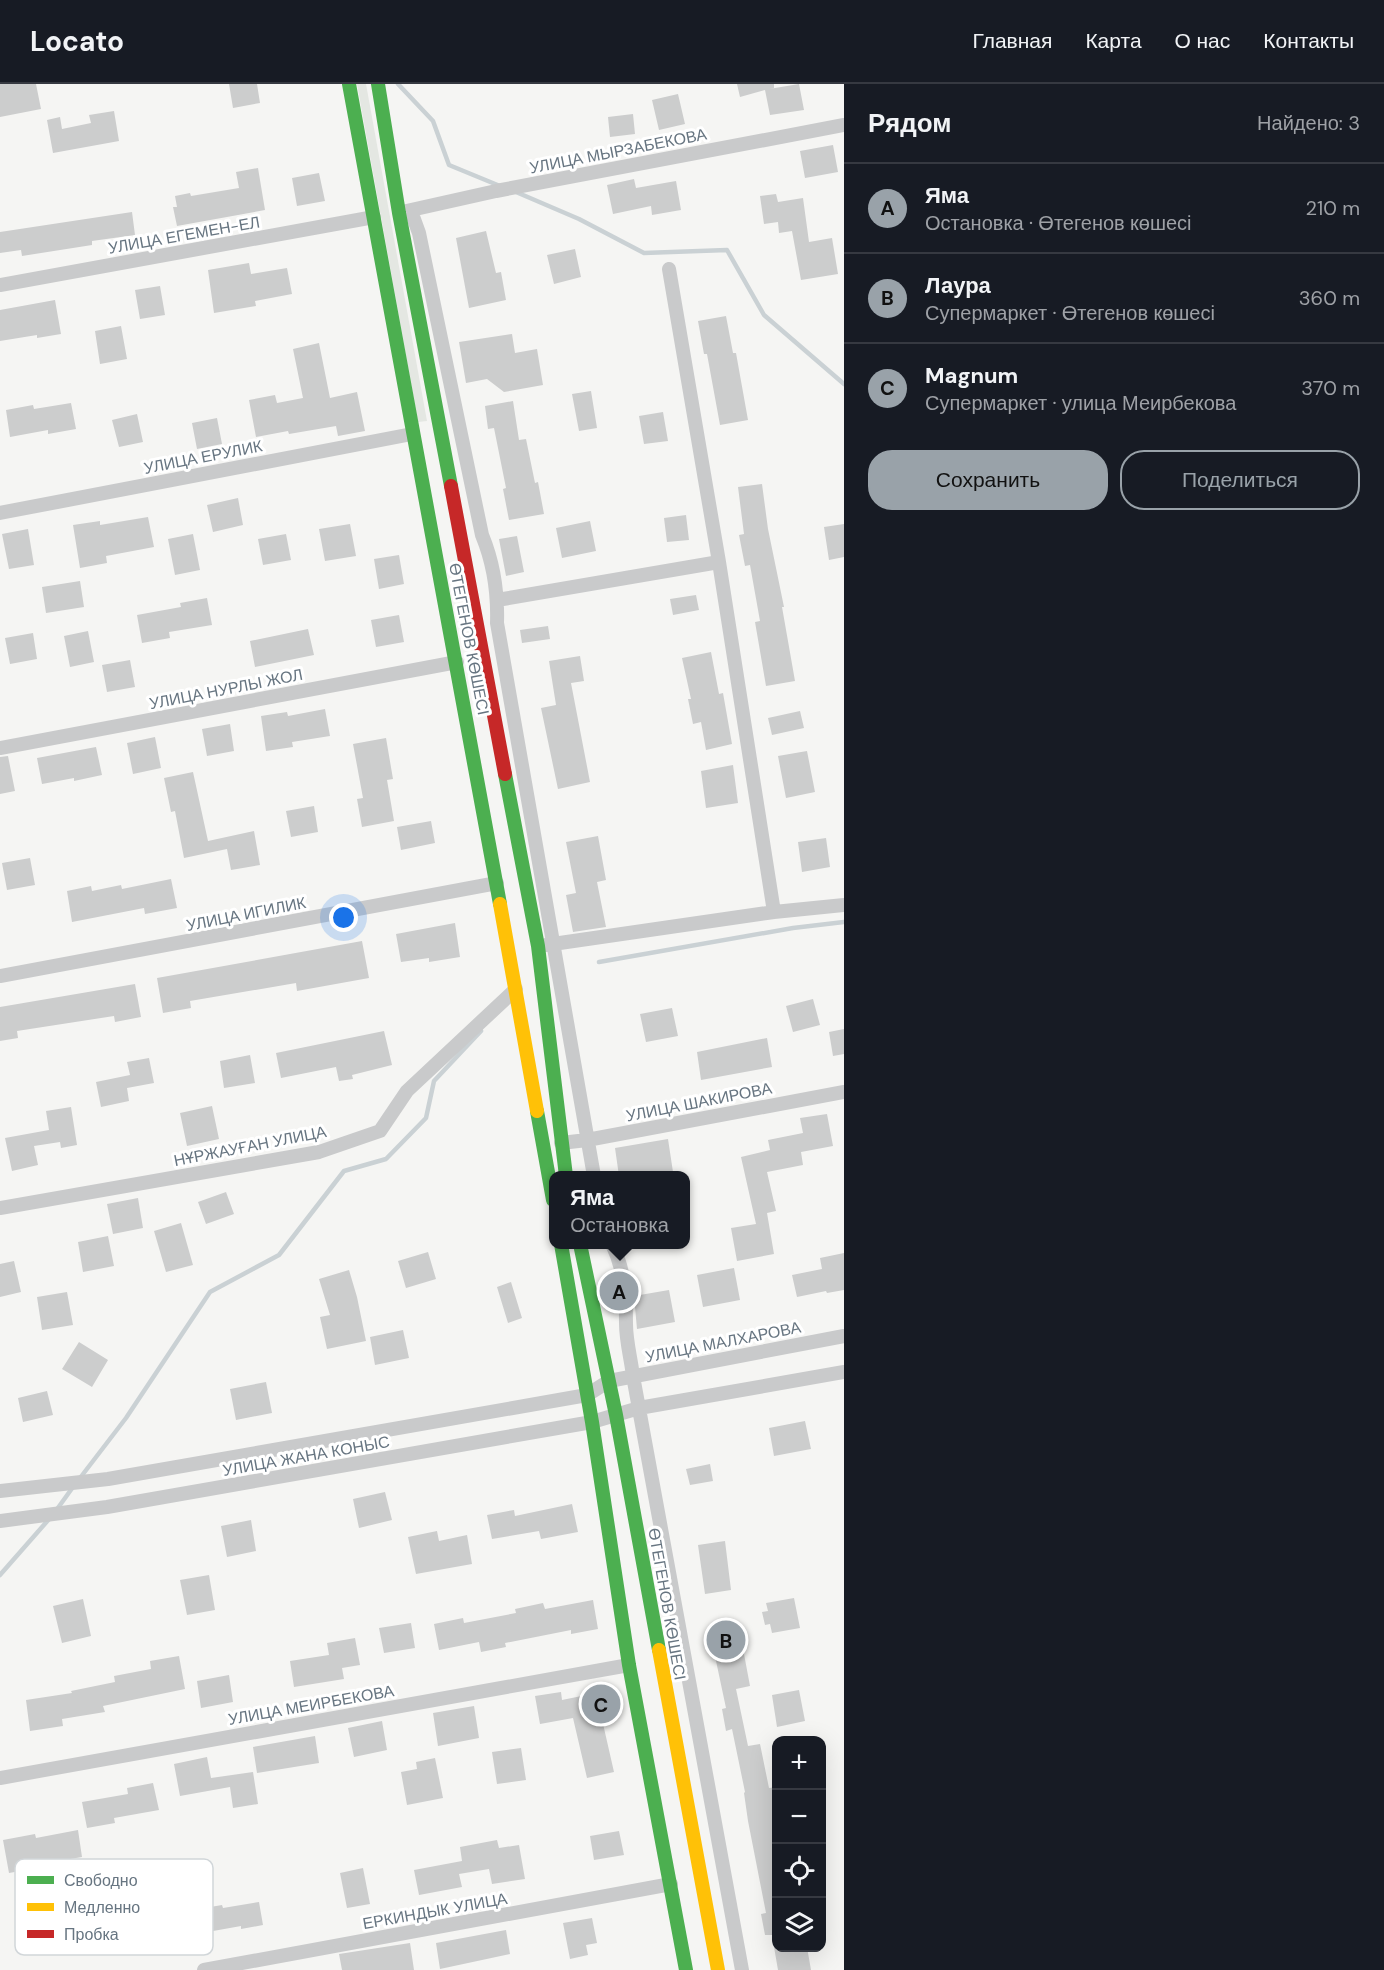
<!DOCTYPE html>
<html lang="ru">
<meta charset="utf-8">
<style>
:root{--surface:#171b24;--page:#242831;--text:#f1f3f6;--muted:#9ea1a6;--line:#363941;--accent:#99a2a9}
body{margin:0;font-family:"DM Sans",sans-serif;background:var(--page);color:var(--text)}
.controls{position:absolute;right:18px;bottom:18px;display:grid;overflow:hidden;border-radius:12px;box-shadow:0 6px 24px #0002}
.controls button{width:54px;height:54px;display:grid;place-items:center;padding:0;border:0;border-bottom:2px solid var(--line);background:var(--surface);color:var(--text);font:30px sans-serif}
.you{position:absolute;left:344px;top:834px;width:21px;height:21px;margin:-15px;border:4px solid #fff;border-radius:50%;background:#1a73e8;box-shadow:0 0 0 9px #1a73e833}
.badge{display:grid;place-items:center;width:39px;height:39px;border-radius:50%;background:var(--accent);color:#111;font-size:20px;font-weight:700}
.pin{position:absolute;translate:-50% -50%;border:3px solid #fff;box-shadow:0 2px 6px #0006}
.popup{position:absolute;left:549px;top:1087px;width:141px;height:78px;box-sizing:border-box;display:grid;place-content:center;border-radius:12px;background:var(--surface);filter:drop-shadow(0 2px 4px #0005);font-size:20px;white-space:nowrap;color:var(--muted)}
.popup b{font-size:22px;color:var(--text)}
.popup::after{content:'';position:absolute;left:50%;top:100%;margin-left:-12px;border:12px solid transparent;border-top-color:var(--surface)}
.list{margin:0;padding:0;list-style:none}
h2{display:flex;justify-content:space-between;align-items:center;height:78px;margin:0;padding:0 24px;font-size:26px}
h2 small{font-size:20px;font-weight:400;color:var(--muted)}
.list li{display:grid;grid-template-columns:39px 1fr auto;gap:18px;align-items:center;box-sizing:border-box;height:90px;padding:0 24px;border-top:2px solid var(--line)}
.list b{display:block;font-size:22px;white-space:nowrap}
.list p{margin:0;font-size:20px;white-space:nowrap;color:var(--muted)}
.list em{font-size:20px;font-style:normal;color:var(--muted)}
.actions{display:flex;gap:12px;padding:18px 24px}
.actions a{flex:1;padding:14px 0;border:2px solid var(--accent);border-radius:24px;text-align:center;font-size:21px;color:var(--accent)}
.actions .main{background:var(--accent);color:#111}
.icon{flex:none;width:33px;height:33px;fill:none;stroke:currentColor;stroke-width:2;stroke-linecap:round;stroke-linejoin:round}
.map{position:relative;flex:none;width:844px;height:1886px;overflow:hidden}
header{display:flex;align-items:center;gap:36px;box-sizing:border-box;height:84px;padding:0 30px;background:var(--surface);border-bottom:2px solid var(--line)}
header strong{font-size:28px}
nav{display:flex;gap:33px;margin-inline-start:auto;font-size:21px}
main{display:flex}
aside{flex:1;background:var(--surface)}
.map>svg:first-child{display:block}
</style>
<header>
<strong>Locato</strong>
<nav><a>Главная</a><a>Карта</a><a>О нас</a><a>Контакты</a></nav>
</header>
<main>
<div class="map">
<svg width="844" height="1886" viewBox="0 0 844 1886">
<rect width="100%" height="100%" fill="#f5f5f3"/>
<!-- green -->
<path fill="#e4e7e2" d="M357,0H366L427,337L418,338Z"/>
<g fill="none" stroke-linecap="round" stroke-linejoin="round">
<!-- stream -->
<path stroke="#cad1d4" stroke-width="4.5" d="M398,0L433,37L449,81L500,102
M516,108L579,135L644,169L727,166L764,231L844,300
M599,878L793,844L844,838
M80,1394L126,1334L210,1208L279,1171L344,1087L386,1075L426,1034L434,997L481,947
M55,1428L73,1403
M0,1491L50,1434"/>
</g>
<!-- building -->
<path fill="#cccdcd" d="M0,0H36L41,25L0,33Z
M229,0H257L260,19L233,24Z
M737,0H774V4L769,5L799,0L804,26L770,31L765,6L740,13Z
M678,10L685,40L659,46L652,16Z
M114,27L119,57L53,69L47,36L60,33L62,45L91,39L89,31Z
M633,30L635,50L610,53L608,33Z
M833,61L838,88L805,94L800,67Z
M258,84L265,126L177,142L173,123H177L175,112L190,109L191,112L239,104L236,88Z
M319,89L325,117L297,122L292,94Z
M634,95L636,104L676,97L681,126L652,131L651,122L613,130L607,101Z
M776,110L778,118L803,114L809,158L832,154L838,190L801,196L792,147L779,149L778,138L764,140L760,112Z
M132,128L135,151L92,157V161L22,172L21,166L0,169V148Z
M486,147L496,189L501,188L506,216L469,224L456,154Z
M575,165L581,193L554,200L547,171Z
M249,179L251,190L287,184L292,210L255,217L256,222L214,229L208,186Z
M160,202L165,231L140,235L135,206Z
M55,216L61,250L37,254V251L0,257V226Z
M726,232L733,269H736L748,336L720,341L707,270H704L698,237Z
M121,242L127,275L100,280L95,247Z
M512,250L515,269L537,265L543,301L504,308L487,295L466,299L459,258Z
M319,259L330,314L357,308L365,347L338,352L336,342L289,350L288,347L256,353L249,316L275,311L277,319L303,314L293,265Z
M591,307L597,344L579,347L572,310Z
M513,317L519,356L526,355L535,399L538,398L544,430L509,436L503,405L506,404L494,344L488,345L485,322Z
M71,319L76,345L48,350V346L10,353L6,326L33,321L34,325Z
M663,328L668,357L644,360L639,332Z
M137,330L143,358L119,363L112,336Z
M217,334L222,360L197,365L192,339Z
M762,400L768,445L784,523H782L795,597L766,602L755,538L760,537L750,481L745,482L739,451L744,450L738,403Z
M238,414L243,441L213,448L207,421Z
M686,431L689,456L667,458L664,434Z
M148,433L154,463L106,472L107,479L80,484L73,441L100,437V441Z
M590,437L596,467L562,474L556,444Z
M350,440L356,472L325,477L319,445Z
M844,440V473L829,476L824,443Z
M28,445L34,481L9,485L2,450Z
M193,450L200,486L175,491L168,455Z
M286,450L291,476L263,481L258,455Z
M517,452L524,488L506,492L499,455Z
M399,471L404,500L379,505L374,475Z
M80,497L84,523L46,529L42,503Z
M696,511L699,526L673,531L670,515Z
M207,514L212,541L169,548L170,554L142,559L137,531L181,523L180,519Z
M399,531L404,558L376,563L371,536Z
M548,542L550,555L522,559L520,546Z
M308,545L314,571L255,583L250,557Z
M88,547L94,578L70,583L64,552Z
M33,549L37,575L10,580L5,554Z
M711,568L719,610L723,609L732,660L706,666L701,638L693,640L688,615H691L682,574Z
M580,572L584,597L571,599L590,698L558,705L541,624L556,621L549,577Z
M130,576L135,603L107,608L102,581Z
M325,625L330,652L292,658L293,663L266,667L261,632L287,628L288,632Z
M800,627L804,644L772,651L768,634Z
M230,640L234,667L207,672L202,645Z
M155,653L161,684L133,690L127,659Z
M386,654L393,695L387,696L394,737L362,743L357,715L363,714L353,660Z
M96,663L102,691L74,697V694L42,700L37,674Z
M807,667L815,708L786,714L778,672Z
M8,672L15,707L0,710V673Z
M733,681L738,719L706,724L701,687Z
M193,688L208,757L254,747L260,781L231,786L227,765L184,774L175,727L171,728L164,694Z
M314,722L318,748L291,753L286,727Z
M431,737L435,759L401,766L397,743Z
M598,752L606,796L597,798L606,843L573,848L566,811L576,809L566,758Z
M826,754L830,783L802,788L798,758Z
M30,774L35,801L7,806L2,779Z
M171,795L177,824L145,830L144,824L72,838L67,807L91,802L92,807L121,801L122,805Z
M455,839L460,873L429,878V874L401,878L396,850Z
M362,857L369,894L297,907L296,899L190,917L191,924L163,929L157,894Z
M135,900L141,933L115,938L114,932L17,947L18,954L0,957V923Z
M813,915L820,941L793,948L786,922Z
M672,924L678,952L646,958L640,930Z
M844,945V970L833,972L829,948Z
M384,947L392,981L352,991L353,995L339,997L336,983L281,994L276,969Z
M767,954L772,983L701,996L697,968Z
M250,971L255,999L224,1004L220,977Z
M149,974L154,999L127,1004L129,1017L101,1023L96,998L130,991L127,978Z
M212,1022L219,1055L187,1062L180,1029Z
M71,1023L77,1061L61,1064L60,1058L34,1062L38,1081L12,1087L5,1054L49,1046L46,1027Z
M827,1030L833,1062L801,1068L803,1081L767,1088L776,1127L767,1129L774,1170L737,1177L731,1144L756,1140L741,1073L770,1066L768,1056L803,1049L800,1034Z
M668,1055L673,1088L650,1092H619L615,1064Z
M226,1108L234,1130L206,1140L198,1118Z
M138,1114L143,1144L113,1150L107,1120Z
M181,1139L193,1181L166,1188L154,1147Z
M108,1152L114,1182L83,1188L78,1158Z
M428,1168L436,1195L406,1204L398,1177Z
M844,1169V1206L827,1209L826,1207L797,1213L792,1191L822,1185L820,1174Z
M14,1177L21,1208L0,1213V1180Z
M734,1184L740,1216L703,1223L697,1191Z
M349,1186L357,1213L366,1257L327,1265L320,1233L330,1231L319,1195Z
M511,1198L522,1234L508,1239L497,1203Z
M669,1206L675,1238L637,1245L634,1212Z
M67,1208L73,1241L42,1246L37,1213Z
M403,1246L409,1274L375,1281L370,1253Z
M79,1258L108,1276L92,1303L62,1285Z
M266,1298L272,1329L236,1336L230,1305Z
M47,1307L53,1331L23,1338L18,1314Z
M805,1337L811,1365L774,1372L769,1344Z
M710,1380L713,1397L690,1401L686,1385Z
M385,1408L392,1436L359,1444L353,1415Z
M572,1420L578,1448L541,1455L539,1447L492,1455L487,1431L514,1426L515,1432Z
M251,1436L256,1467L227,1473L221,1442Z
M437,1447L439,1457L467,1451L472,1480L416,1490L408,1453Z
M725,1457L731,1506L705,1510L698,1461Z
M209,1491L215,1526L187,1531L180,1496Z
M794,1514L800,1544L772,1549L770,1540L765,1541L762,1528L768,1527L766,1519Z
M83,1515L91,1552L62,1559L53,1522Z
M593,1516L598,1545L571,1550V1546L505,1559L506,1563L481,1568L479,1558L439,1566L434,1540L463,1534L464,1539L516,1529L515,1525L543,1519L545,1525Z
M738,1538L750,1602L736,1605L748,1662L760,1660L769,1704L777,1703V1851H765L761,1830L766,1829L748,1737L744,1709L745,1708L732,1645L726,1647L722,1625L726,1624L709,1544Z
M411,1539L415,1564L384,1569L379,1544Z
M355,1554L360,1581L342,1584L344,1595L294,1603L290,1577L329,1571L327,1559Z
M179,1572L185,1605L103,1622L105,1628L62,1635L63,1642L30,1647L26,1616L72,1609L71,1607L115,1598L114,1592L151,1585L150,1577Z
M229,1591L233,1618L201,1624L197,1597Z
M799,1606L805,1637L777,1643L772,1611Z
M561,1608L562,1616L596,1609L614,1688L587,1694L573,1634L540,1640L535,1612Z
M474,1622L479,1654L438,1662L433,1629Z
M382,1637L387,1666L354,1673L348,1644Z
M315,1652L319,1679L257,1689L253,1663Z
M521,1664L526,1696L497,1700L492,1668Z
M207,1673L211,1694L253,1688L258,1720L233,1724L230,1703L180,1712L174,1680Z
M435,1674L443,1714L407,1721L401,1688L417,1685L416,1678Z
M153,1699L159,1726L114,1734L115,1739L87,1744L82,1718L128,1710L127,1704Z
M78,1746L82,1773L41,1780L42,1783L9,1789L3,1756L35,1750L36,1754Z
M619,1747L624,1771L594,1776L590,1752Z
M497,1756L499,1764L519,1761L525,1795L492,1800L489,1785L459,1790L462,1803L419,1811L414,1786L462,1777L460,1763Z
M363,1784L370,1820L347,1824L340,1789Z
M137,1796L141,1823L113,1828L109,1801Z
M259,1818L263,1841L241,1845V1842L163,1856L158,1827L186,1822L187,1827L222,1821L223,1824Z
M55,1833L60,1862L32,1867L27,1838Z
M592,1834L597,1859L586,1861L588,1871L570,1875L563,1839Z
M506,1846L510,1870L440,1885L436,1859Z
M410,1859L414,1886H342L339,1870Z
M774,1863H807L811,1886H778Z"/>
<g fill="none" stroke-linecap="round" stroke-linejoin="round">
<!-- street -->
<path stroke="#c9cacb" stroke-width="14" d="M411,127L419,149L482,451C494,480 498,507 497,539L594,1092
M402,128L496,107L844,41
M669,185L719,478L774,828
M0,201L374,133
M0,429L412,350
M497,516L719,478
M0,664L457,578
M546,861L774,828L844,821
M0,892L497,799
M561,1059L587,1056L844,1008
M0,1124L319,1068L380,1047L407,1007L516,905
M612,1160C625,1187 626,1211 626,1240C626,1257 631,1275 633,1292L742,1886
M0,1407L108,1395L587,1311L609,1297L844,1252
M0,1437L107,1423L592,1338L639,1324L844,1288
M0,1694L629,1581
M204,1886L671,1800"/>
<!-- fast -->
<path stroke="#4caf50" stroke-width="14" d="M349,0C398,274 451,547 500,820
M378,0L399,129L451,402
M505,690L538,862L566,1092
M537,1027L553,1116
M561,1160L592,1338L629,1581L686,1886
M580,1160L616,1331L659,1566"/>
<!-- slow -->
<path stroke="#ffc107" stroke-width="14" d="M500,820L537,1027
M659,1566L718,1886"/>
<!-- jam -->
<path stroke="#c62828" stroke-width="14" d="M451,402L505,690"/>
</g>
<g text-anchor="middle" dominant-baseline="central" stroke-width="6" stroke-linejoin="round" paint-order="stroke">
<!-- street labels -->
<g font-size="16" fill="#677581" stroke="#fff">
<text transform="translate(618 67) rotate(-11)">УЛИЦА МЫРЗАБЕКОВА</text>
<text transform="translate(184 151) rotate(-10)">УЛИЦА ЕГЕМЕН-ЕЛ</text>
<text transform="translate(203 373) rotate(-11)">УЛИЦА ЕРУЛИК</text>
<text transform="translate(469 555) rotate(79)">ӨТЕГЕНОВ КӨШЕСІ</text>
<text transform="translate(226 605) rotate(-11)">УЛИЦА НУРЛЫ ЖОЛ</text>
<text transform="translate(246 830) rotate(-11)">УЛИЦА ИГИЛИК</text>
<text transform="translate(699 1018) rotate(-11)">УЛИЦА ШАКИРОВА</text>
<text transform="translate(250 1062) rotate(-11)">НҰРЖАУҒАН УЛИЦА</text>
<text transform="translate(723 1258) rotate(-11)">УЛИЦА МАЛХАРОВА</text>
<text transform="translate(306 1372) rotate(-10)">УЛИЦА ЖАНА КОНЫС</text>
<text transform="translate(667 1520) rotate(80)">ӨТЕГЕНОВ КӨШЕСІ</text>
<text transform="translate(311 1621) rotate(-10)">УЛИЦА МЕИРБЕКОВА</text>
<text transform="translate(435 1827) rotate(-10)">ЕРКИНДЫК УЛИЦА</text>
</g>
</g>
<!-- legend -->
<rect x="15" y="1775" width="198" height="96" rx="9" fill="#fff" stroke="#d1d6d9" stroke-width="1.5"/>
<rect x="27" y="1792" width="27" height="8" fill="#4caf50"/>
<rect x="27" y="1819" width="27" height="8" fill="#ffc107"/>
<rect x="27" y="1846" width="27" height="8" fill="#c62828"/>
<g font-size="16" fill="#677581">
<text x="64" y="1802">Свободно</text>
<text x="64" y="1829">Медленно</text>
<text x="64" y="1856">Пробка</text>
</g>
</svg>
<div class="controls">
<button>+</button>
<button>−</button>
<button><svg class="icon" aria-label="locate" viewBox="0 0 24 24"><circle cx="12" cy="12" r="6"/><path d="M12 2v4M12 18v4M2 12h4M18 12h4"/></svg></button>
<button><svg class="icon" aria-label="layers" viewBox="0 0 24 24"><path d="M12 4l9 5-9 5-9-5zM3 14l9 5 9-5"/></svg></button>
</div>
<div class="you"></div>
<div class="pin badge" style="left:619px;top:1207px">A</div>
<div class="popup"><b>Яма</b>Остановка</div>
<div class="pin badge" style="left:726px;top:1556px">B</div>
<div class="pin badge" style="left:601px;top:1620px">C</div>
</div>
<aside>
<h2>Рядом<small>Найдено: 3</small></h2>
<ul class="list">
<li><span class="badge">A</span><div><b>Яма</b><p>Остановка · Өтегенов көшесі</p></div><em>210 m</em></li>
<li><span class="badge">B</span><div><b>Лаура</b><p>Супермаркет · Өтегенов көшесі</p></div><em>360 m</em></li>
<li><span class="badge">C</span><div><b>Magnum</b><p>Супермаркет · улица Меирбекова</p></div><em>370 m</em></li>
</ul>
<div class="actions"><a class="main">Сохранить</a><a>Поделиться</a></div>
</aside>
</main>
